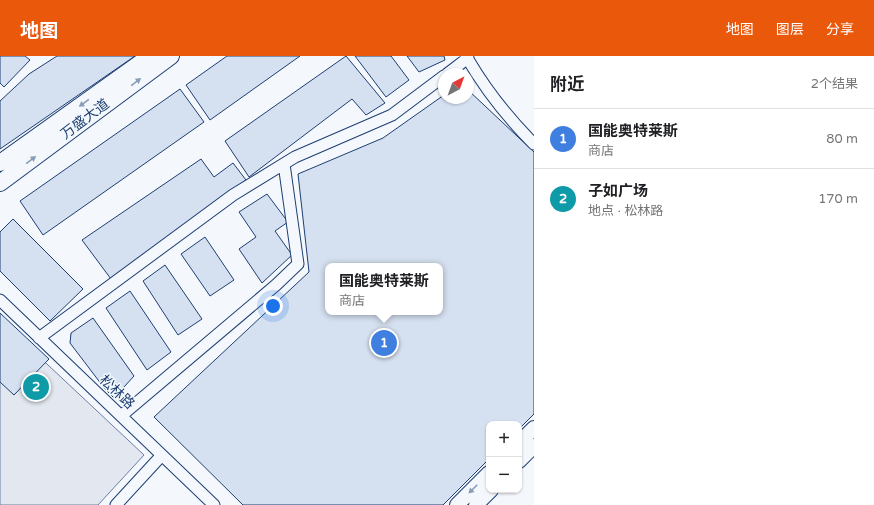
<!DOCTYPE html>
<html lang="zh">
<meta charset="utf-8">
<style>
:root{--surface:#fff;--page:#f2f2f2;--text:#202124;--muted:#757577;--line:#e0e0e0;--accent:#ea580c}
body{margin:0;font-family:"Varela Round","Noto Sans SC",sans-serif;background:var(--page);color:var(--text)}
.controls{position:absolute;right:12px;bottom:12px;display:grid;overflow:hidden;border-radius:8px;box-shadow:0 1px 3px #0004}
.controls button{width:36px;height:36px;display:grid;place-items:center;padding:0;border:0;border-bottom:1px solid var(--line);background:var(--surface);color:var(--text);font:20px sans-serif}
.compass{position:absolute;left:438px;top:12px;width:36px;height:36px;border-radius:50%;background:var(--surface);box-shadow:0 1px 3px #0004;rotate:41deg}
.you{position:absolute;left:273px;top:250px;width:14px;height:14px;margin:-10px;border:3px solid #fff;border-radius:50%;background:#1a73e8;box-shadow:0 0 0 6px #1a73e833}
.badge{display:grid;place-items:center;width:26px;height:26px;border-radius:50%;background:var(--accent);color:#fff;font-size:13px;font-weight:700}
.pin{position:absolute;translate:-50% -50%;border:2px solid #fff;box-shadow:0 1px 4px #0006}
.popup{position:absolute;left:325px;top:207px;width:118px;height:52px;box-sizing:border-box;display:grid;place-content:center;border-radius:8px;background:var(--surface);filter:drop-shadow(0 1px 3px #0005);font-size:13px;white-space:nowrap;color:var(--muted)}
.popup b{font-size:15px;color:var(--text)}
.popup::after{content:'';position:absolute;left:50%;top:100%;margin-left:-8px;border:8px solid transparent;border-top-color:var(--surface)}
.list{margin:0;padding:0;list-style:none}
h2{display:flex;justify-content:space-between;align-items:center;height:52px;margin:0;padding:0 16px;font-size:17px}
h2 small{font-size:13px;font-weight:400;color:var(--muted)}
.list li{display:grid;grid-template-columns:26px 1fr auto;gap:12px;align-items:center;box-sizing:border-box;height:60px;padding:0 16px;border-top:1px solid var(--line)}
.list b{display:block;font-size:15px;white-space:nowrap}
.list p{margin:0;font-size:13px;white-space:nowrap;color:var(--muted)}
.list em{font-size:13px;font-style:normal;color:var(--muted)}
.map{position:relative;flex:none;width:534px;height:449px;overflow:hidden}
header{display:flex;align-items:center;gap:24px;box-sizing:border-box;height:56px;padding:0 20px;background:var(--accent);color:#fff}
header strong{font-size:19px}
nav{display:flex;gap:22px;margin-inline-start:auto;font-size:14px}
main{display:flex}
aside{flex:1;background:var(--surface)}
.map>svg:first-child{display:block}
</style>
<header>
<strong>地图</strong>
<nav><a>地图</a><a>图层</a><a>分享</a></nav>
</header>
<main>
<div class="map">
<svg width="534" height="449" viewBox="0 0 534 449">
<rect width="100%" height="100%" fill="#f4f7fb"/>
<!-- parking -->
<path fill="#e3e8f0" stroke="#687fa3" d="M0,264L144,399L98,449H0Z"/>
<!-- building -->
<path fill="#d5e0f0" stroke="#1d3f73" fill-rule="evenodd" d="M0,0H25L30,4L4,31L0,27Z
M57,0H135L0,93V45L29,18Z
M227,0H300L210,64L186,29Z
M346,0L385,47L366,59L352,43L249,121L225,85Z
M355,0H391L409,24L386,41Z
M407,0H444L445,4L419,16Z
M180,33L204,66L43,179L20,145Z
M468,34L534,96V358L519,373V368H489V403L443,449H243L154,361L309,216L298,118L383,82L444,39V42H468ZM328,210H440V256H328Z
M201,103L214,121L233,107L246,124L111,223L82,184Z
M267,138L288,166L275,175L292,199L262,227L239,193L256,181L239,156Z
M13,163L83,233L50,265L0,215V176Z
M205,181L234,224L210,240L181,198Z
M165,209L202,263L178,279L143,225Z
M130,235L171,296L147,314L106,252Z
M0,257L49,303L14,339L0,326Z
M93,262L134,320L114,342L105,333L70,287L71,277Z"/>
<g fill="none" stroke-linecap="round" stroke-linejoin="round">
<!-- minor casing -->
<g stroke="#1d3f73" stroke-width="13">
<path id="minor" d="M466,0C485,33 507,61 534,88
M447,18L468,2
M0,244L214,449
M39,282L233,139L295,101L392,59L444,20
M121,360L276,229L298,208L284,108
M116,449L162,399"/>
</g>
<!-- major casing -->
<g stroke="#1d3f73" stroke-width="16">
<path id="major" d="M519,387L534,372
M519,405L534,390
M457,449L489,417
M476,449L491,434"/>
</g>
<!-- highway casing -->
<g stroke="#1d3f73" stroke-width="18">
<path id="highway" d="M0,107L150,0
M0,127L171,0"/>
</g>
<!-- minor -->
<use href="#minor" stroke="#f4f7fb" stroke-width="11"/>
<!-- major -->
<use href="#major" stroke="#f4f7fb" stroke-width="14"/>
<!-- highway -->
<use href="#highway" stroke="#f4f7fb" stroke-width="16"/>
</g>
<!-- one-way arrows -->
<defs><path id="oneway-solid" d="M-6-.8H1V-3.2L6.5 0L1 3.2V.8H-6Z"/></defs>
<g fill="#889bb7">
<use href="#oneway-solid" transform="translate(136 26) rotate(-37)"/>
<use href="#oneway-solid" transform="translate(84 47) rotate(144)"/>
<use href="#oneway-solid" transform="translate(31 104) rotate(-37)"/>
<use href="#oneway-solid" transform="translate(473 433) rotate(135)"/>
</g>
<g text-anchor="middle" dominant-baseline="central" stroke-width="3" stroke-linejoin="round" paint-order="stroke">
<!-- street labels -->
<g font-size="14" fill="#1d3f73" stroke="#f4f7fb">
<text transform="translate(85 63) rotate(-37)">万盛大道</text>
<text transform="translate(117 336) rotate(44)">松林路</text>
</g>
</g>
</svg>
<div class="controls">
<button>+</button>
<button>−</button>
</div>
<svg class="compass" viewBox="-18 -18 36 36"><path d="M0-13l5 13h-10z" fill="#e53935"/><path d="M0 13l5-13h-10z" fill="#757577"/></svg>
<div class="you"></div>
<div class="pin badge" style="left:384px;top:287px;background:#3f7fe0">1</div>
<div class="popup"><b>国能奥特莱斯</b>商店</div>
<div class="pin badge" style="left:36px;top:331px;background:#0f9aa8">2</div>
</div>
<aside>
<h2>附近<small>2个结果</small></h2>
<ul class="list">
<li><span class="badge" style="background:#3f7fe0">1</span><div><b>国能奥特莱斯</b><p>商店</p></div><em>80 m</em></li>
<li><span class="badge" style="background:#0f9aa8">2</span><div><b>子如广场</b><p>地点 · 松林路</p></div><em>170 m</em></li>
</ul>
</aside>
</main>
